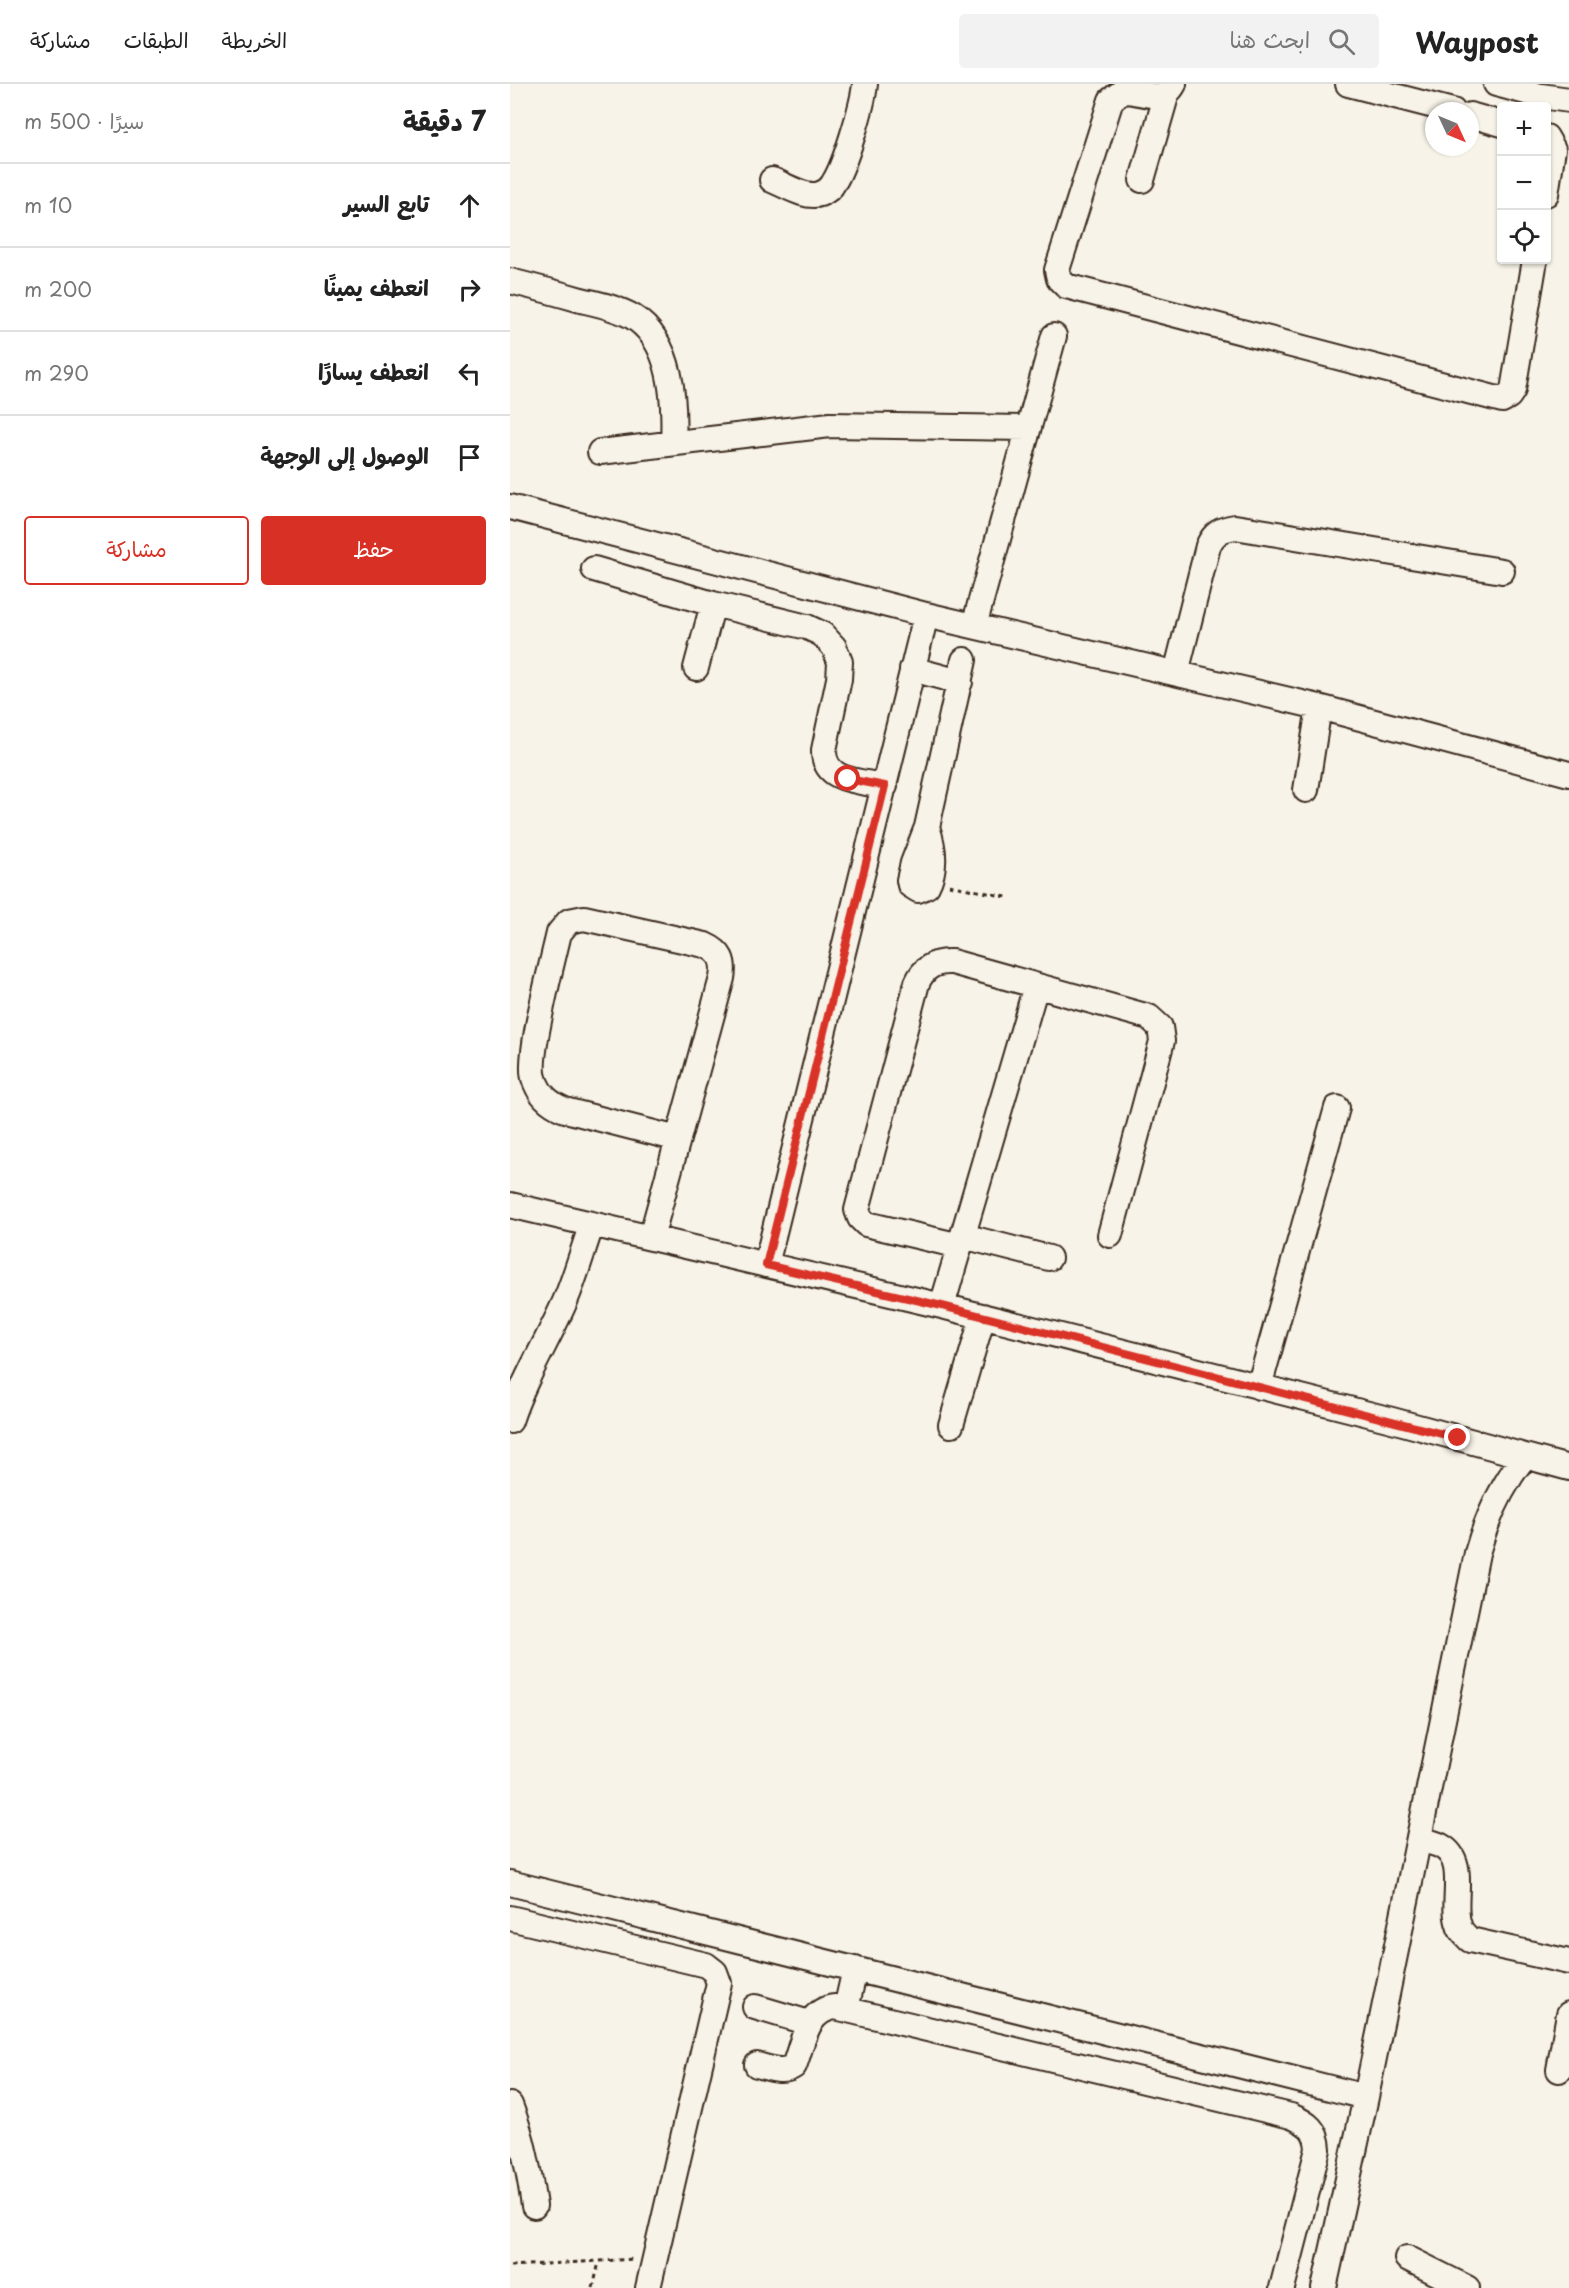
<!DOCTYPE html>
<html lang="ar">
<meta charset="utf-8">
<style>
:root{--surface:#fff;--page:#f2f2f2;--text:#222;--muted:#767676;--line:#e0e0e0;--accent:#d93025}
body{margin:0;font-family:"Playpen Sans","Playpen Sans Arabic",sans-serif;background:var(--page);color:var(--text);direction:rtl}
.controls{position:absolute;right:18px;top:18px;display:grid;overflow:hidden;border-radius:6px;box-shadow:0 2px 4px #0004}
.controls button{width:54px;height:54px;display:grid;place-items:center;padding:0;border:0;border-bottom:2px solid var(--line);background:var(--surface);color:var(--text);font:30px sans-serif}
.compass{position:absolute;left:915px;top:18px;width:54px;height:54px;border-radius:50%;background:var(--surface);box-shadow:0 2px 4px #0004;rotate:134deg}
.stop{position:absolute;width:18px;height:18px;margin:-14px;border:4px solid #d93025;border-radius:50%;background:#fff}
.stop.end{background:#d93025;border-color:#fff;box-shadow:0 2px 6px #0008}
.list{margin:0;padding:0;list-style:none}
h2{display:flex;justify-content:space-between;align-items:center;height:78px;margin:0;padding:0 24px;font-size:26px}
h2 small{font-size:20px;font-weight:400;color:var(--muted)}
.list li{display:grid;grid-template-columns:39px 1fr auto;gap:18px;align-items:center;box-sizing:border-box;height:84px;padding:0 24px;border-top:2px solid var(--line)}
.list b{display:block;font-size:22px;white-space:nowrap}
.list em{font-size:20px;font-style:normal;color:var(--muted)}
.actions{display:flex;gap:12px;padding:18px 24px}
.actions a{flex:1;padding:14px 0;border:2px solid var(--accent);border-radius:6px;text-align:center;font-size:21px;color:var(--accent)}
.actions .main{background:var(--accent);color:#fff}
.icon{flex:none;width:33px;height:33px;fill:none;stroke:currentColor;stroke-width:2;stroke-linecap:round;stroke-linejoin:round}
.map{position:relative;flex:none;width:1059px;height:2204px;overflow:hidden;direction:ltr}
header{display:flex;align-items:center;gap:36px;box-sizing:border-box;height:84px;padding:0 30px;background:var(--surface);border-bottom:2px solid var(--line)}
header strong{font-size:28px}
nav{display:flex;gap:33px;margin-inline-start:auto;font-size:21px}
.search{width:420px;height:54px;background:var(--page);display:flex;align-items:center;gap:15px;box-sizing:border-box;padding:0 21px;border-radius:6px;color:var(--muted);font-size:22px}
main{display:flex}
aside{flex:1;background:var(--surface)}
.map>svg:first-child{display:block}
</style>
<header>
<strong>Waypost</strong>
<div class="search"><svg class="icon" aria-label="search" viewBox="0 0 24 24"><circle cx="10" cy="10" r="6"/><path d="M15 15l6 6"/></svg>ابحث هنا</div>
<nav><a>الخريطة</a><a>الطبقات</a><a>مشاركة</a></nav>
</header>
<main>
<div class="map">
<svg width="1059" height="2204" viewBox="0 0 1059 2204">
<rect width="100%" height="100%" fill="#f7f3e8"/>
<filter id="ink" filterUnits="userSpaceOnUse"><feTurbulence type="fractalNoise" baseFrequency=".0167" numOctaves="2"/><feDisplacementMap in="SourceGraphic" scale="12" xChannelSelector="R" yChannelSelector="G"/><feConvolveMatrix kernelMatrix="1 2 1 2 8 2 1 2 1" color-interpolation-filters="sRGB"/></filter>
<g filter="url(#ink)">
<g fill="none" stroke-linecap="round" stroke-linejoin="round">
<!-- minor casing -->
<g stroke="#3b2a1e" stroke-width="28">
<path id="minor" d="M664,0C652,22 632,6 613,7L601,16L547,186L549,195L556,202L992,316L999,312L1003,306L1025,176
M838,0L943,27
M986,0L1031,12L1059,16
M960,31L992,40
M1036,53L1043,65L1036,110
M262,96C275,101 296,115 310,110C316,108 321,104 324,98C335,81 353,21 355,0
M632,96L657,9
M0,197C24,203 47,209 71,216C88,220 108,224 123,233C163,258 165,318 163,359
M90,368L320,341L518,344
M0,423L416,531L809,623L1059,690
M84,485L203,520L297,543L312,550L324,563L330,578L329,595L314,666C313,698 350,697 375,702
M464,542L544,252
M186,584L203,520
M402,585L450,598
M666,589L698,462C704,449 711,445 725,443L992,487
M796,706L809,623
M417,743C424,763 427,783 417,802L408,806L400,801L399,796L403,779L417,743L454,576
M0,1121L432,1222L882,1336L1059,1384
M453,1152L539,1174
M141,1154L212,894C215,877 211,868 195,861L74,834L59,837L49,849C43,876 17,972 24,994C29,1011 40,1020 55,1026L168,1055
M450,1162L356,1140L350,1134L347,1126L407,899C414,883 425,877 442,878L639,933L650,943L652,957L600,1151
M256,1181L416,531
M432,1222L526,902
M749,1303L827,1024
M0,1337C14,1294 38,1257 56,1215C66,1191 73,1165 82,1140
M441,1341L473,1232
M909,1755C916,1757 925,1759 931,1762C959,1777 940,1818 949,1841C950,1847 956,1852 960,1856L1059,1878
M0,1799L856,2013
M0,1834L196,1881L205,1888L209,1899L138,2204
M245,1923L299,1939
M336,1925L345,1885
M247,1981C259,1984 273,1990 284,1982C293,1959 296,1926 325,1923L781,2032C798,2039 807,2046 808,2065L772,2204
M1049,1986L1059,1930
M0,2021C13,2054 19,2087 24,2122
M897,2174L957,2204
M814,2204L856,2013L967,1469C977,1433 991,1403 1014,1373"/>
</g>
<!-- path -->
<path stroke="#3b2a1e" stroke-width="3" stroke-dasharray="4.5 4.5" stroke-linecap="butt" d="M439,801L497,813
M0,2182L125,2175
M83,2204L89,2178"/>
<!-- minor -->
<use href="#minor" stroke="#f7f3e8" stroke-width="24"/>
</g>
</g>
<g fill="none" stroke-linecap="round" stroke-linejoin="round" filter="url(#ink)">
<!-- route -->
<path stroke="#d93025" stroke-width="8" d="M338,695L375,702L256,1181L432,1222L948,1354"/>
</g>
</svg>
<div class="controls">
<button>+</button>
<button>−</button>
<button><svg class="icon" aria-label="locate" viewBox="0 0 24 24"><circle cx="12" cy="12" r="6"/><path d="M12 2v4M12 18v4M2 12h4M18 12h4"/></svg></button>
</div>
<svg class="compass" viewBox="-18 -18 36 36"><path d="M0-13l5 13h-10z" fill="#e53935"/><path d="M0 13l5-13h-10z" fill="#767676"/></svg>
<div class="stop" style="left:338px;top:695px"></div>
<div class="stop end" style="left:948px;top:1354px"></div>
</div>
<aside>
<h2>7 دقيقة<small>سيرًا · 500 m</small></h2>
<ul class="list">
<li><svg class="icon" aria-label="ahead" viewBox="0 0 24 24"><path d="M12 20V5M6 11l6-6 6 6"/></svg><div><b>تابع السير</b></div><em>10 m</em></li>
<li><svg class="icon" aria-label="right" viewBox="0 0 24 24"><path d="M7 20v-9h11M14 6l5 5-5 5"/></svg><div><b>انعطف يمينًا</b></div><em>200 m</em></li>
<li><svg class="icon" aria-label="left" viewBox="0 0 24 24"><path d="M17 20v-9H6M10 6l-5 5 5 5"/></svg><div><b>انعطف يسارًا</b></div><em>290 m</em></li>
<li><svg class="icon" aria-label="arrive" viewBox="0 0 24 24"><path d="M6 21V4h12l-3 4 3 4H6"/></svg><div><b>الوصول إلى الوجهة</b></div></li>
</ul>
<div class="actions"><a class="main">حفظ</a><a>مشاركة</a></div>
</aside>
</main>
